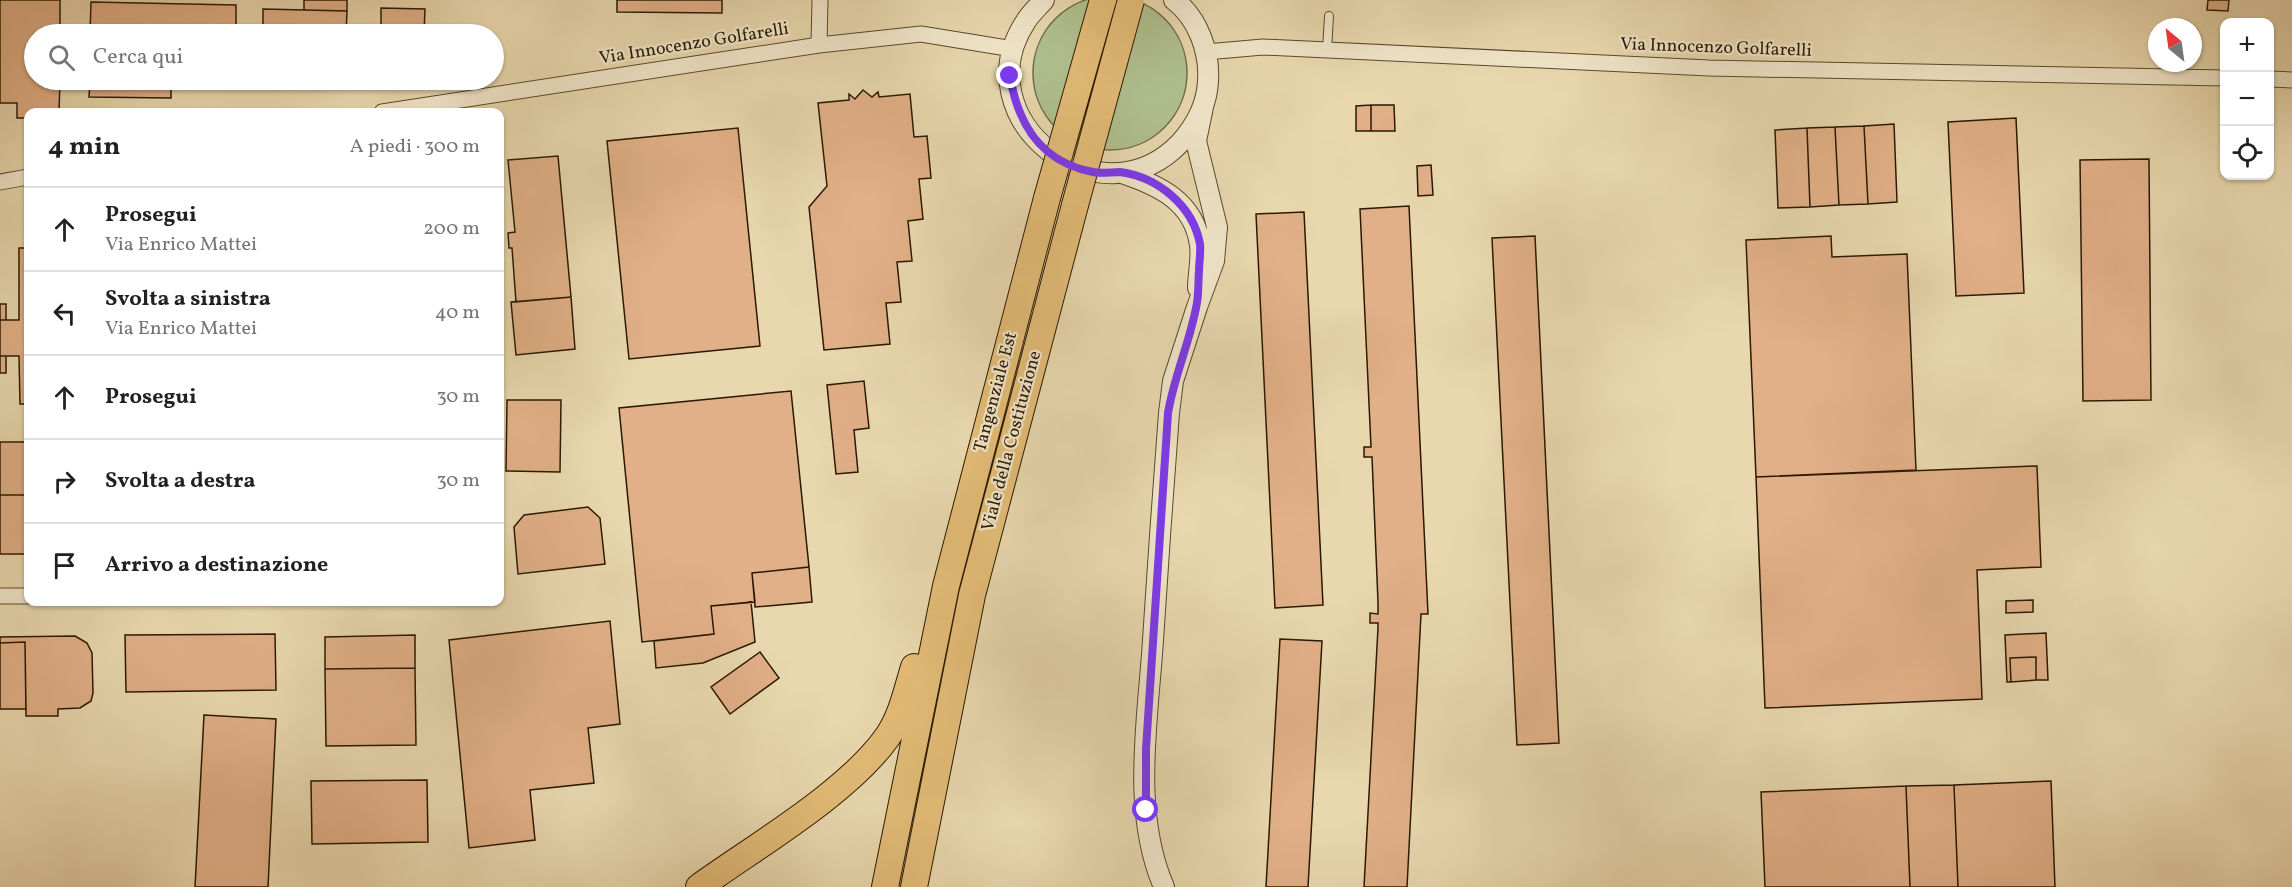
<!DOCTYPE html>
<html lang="it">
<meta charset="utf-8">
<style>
:root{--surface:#fff;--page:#f2f2f2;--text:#202124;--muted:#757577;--line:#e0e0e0}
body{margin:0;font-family:Vollkorn,serif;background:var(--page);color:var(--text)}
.controls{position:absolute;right:18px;top:18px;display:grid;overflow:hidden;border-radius:12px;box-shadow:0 2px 4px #0004}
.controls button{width:54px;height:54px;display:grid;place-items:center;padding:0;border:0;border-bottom:2px solid var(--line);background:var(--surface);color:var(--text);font:30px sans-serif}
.compass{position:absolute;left:2148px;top:18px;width:54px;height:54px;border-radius:50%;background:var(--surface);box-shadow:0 2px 4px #0004;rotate:331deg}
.stop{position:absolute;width:18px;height:18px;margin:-14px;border:4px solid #7c3aed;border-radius:50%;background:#fff}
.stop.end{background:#7c3aed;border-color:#fff;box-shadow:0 2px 6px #0008}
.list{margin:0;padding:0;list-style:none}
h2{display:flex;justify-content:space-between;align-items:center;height:78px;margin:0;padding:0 24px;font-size:26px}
h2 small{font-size:20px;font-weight:400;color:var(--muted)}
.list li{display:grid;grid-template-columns:39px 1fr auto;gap:18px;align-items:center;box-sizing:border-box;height:84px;padding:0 24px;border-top:2px solid var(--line)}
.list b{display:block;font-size:22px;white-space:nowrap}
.list p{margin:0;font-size:20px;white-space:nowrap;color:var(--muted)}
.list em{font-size:20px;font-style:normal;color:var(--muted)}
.icon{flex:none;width:33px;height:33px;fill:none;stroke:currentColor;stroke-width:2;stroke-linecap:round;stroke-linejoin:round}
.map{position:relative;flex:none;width:2292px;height:887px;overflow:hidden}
.search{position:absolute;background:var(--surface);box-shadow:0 2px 4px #0004;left:24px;top:24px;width:480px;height:66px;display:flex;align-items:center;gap:15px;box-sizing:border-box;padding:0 21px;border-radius:33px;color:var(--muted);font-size:22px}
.panel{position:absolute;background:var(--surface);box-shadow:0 2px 4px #0004;left:24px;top:108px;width:480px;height:498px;border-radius:12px}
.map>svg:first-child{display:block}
</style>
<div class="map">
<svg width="2292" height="887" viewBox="0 0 2292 887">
<rect width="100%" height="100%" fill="#e9d8ae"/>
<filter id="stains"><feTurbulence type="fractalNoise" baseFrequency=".00333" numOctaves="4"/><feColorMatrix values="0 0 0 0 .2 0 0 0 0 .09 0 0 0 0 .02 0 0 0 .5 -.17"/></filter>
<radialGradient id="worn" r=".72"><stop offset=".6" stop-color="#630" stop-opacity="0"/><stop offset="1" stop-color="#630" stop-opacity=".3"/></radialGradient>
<!-- green -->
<path fill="#b0c08f" stroke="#6c6c48" stroke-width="1.5" d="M1033 73a77 77 0 1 1 154 0a77 77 0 1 1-154 0Z"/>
<!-- building -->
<path fill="#e2b088" stroke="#291902" stroke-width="1.5" d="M0,0H60V34H34V80H60L59,112H28V118H17V103H0Z
M304,0H347V11L304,10Z
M617,0H722V13L617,12Z
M2208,0H2229L2228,11L2207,10Z
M91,2L236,5V34H90Z
M381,8L425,9L424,34H381Z
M263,9L347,11L346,34H263Z
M90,80H171V98L89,97Z
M863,90L872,97L878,92L879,97L910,94L914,137L927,136L931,178L919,179L923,219L908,221L912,261L897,262L901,302L886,303L890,344L824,350L809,207L827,186L818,103L849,100V94L855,99Z
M1371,105V131H1356V106Z
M1371,105H1394L1395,131H1371Z
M2016,118L2024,293L1956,296L1948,122Z
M1894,124L1897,202L1868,204L1864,126Z
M1864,126L1868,204L1839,205L1835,127Z
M1835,127L1839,205L1810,207L1807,128Z
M738,128L760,346L629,359L607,141Z
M1807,128L1810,207L1778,208L1775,130Z
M558,156L571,297L516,302L512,248H509L508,233L515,232L508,160Z
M2149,159L2151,400L2083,401L2080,160Z
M1431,165L1433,195L1418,196L1417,166Z
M1409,206L1428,614H1421L1407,887H1364L1378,628V623H1370V613L1378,614V602L1372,457H1364V447H1371L1360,209Z
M1304,212L1323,605L1275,608L1256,214Z
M1535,236L1559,743L1517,745L1492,238Z
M1831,236L1832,257L1907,254L1916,470L1756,477L1746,240Z
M19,248H28V404H20L19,356H0V320H19Z
M571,297L575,349L516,355L511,302Z
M0,304H6V320H0Z
M0,356H6V373H0Z
M864,381L869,428L854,430L858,472L836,474L827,385Z
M791,391L809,567L752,573L755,602L711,606L714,634L642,642L619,408Z
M507,400H561L560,472L506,471Z
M0,442H28V495H0Z
M2037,466L2041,567L1977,570L1982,699L1765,708L1756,477Z
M0,495H28V554H0Z
M588,507L600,518L605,564L518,574L514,527L524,515Z
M809,567L812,602L755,607L752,573Z
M2033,600V612L2006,613V601Z
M751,602L755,642L703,663L656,668L654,641L714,634L711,606Z
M610,621L620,724L588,728L594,783L530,790L535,840L469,848L449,640Z
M2046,633L2048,680H2036V657L2010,658L2011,682H2007L2005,635Z
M275,634L276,690L126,692L125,635Z
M415,635V668L325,669V637Z
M75,636L87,643L92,653L93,693L91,701L80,708L58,709V716H26L25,642L0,643V637Z
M1280,639L1322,641L1308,887H1266Z
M25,642L26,709H0V643Z
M760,652L779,678L730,714L711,687Z
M2036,657V680L2011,682L2010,658Z
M415,668L416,745L326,746L325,669Z
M204,715L276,719L268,887H195Z
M427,780L428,842L312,844L311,781Z
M2051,781L2055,887H1958L1954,785Z
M1954,785L1958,887H1910L1906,786Z
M1906,786L1910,887H1765L1761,792Z"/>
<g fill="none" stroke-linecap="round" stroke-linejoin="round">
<!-- service casing -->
<g stroke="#59492d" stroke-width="10">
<path id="service" d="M1327,50L1329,16"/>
</g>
<!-- minor casing -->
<g stroke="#59492d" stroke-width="17">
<path id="minor" d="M819,45L820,0
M1206,52L1263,47L1709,68L2224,78
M2270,79L2292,80
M382,112L819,45L921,34L1013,49
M0,182L28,177
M0,596H28"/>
</g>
<!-- tertiary casing -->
<g stroke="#59492d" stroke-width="22">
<path id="tertiary" d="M1044,0C1038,7 1031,13 1026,21C961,119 1100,228 1181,142C1196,125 1207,104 1208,81C1210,52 1198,18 1174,0
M1122,173C1158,185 1194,201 1200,245C1202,258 1198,274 1198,288
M1164,887C1131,811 1148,720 1153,640C1158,564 1163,489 1169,413L1173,381L1197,307L1214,261L1217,227L1196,141L1203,107"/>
</g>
<!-- trunk casing -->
<g stroke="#291902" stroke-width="28">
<path id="trunk" d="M699,887C756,846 849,792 888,736C902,715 907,690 914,667
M885,887L946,586L1047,198
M914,887L972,595L1075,205"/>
</g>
<!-- service -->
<use href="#service" stroke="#f1e6ca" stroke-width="8"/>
<!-- minor -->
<use href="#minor" stroke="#f1e6ca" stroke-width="15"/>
<!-- tertiary -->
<use href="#tertiary" stroke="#f1e6ca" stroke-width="20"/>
<!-- trunk -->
<use href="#trunk" stroke="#e4bc77" stroke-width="26"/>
<!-- trunk-bridge casing -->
<g stroke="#291902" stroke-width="28" stroke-linecap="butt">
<path id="trunk-bridge" d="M1047,198L1103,0
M1075,205L1131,0"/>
</g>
<!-- trunk-bridge -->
<use href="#trunk-bridge" stroke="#e4bc77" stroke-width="26"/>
</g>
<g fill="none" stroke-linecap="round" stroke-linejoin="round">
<!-- route -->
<path stroke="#7c3aed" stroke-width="8" d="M1010,76C1018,125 1041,162 1093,172C1102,174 1111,172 1120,172C1158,177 1193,206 1200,244C1201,252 1199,263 1199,271C1198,283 1199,296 1196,308C1189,344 1174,377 1168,413L1146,749V810"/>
</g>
<g text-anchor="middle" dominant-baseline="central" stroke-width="4.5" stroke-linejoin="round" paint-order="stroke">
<!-- street labels -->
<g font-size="18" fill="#291902" stroke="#f1e6ca">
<text transform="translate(694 44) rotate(-9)">Via Innocenzo Golfarelli</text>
<text transform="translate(1716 48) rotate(2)">Via Innocenzo Golfarelli</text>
<text transform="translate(996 392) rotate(-75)">Tangenziale Est</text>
<text transform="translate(1012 441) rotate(-75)">Viale della Costituzione</text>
</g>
</g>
<rect width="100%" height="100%" filter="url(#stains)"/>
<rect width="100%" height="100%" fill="url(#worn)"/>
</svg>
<div class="controls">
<button>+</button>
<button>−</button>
<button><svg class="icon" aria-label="locate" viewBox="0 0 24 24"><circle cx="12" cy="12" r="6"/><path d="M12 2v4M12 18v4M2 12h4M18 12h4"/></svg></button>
</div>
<svg class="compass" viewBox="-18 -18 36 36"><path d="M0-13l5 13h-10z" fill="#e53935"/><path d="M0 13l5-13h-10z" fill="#757577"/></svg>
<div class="stop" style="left:1146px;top:810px"></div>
<div class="stop end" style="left:1010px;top:76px"></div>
<div class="search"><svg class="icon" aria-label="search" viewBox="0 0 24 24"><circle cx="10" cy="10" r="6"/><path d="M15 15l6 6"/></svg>Cerca qui</div>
<section class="panel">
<h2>4 min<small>A piedi · 300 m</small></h2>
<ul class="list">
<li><svg class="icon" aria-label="ahead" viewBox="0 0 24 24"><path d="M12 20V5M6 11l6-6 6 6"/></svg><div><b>Prosegui</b><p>Via Enrico Mattei</p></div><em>200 m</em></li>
<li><svg class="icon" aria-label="left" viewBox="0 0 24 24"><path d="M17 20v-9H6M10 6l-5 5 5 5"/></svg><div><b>Svolta a sinistra</b><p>Via Enrico Mattei</p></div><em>40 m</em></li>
<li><svg class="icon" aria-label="ahead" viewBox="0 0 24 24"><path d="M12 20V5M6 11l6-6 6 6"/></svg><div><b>Prosegui</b></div><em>30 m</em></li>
<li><svg class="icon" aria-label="right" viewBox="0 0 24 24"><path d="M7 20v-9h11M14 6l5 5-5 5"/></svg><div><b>Svolta a destra</b></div><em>30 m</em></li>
<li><svg class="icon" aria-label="arrive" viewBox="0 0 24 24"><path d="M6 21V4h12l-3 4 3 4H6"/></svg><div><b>Arrivo a destinazione</b></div></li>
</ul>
</section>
</div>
